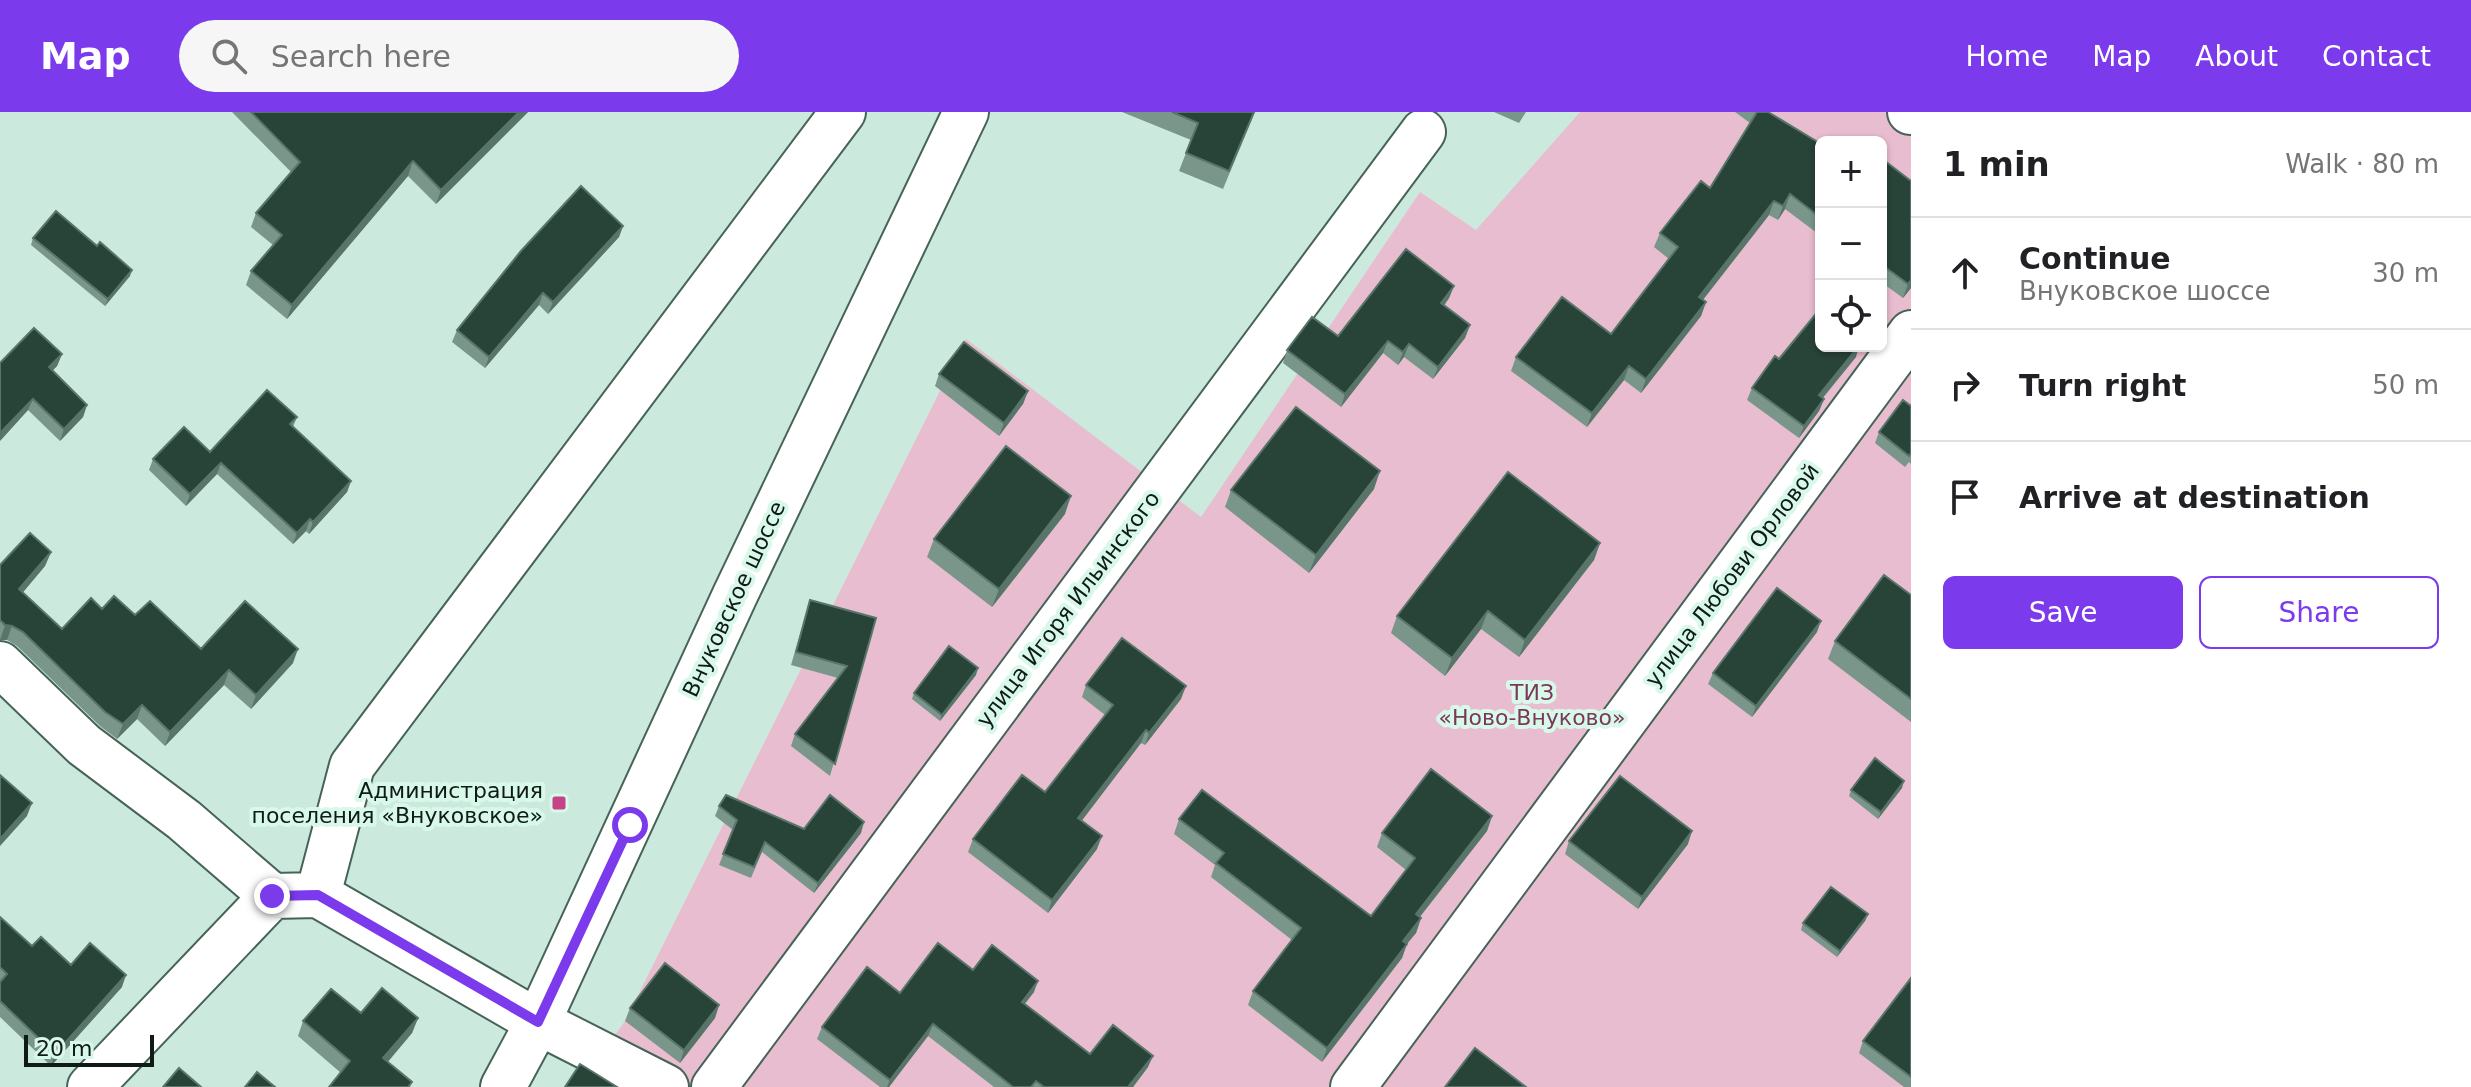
<!DOCTYPE html>
<meta charset="utf-8">
<style>
:root{--surface:#fff;--page:#f6f6f6;--text:#202124;--muted:#757577;--line:#e0e0e0;--accent:#7c3aed}
body{margin:0;font-family:"DejaVu Sans",sans-serif;background:var(--page);color:var(--text)}
.controls{position:absolute;right:24px;top:24px;display:grid;overflow:hidden;border-radius:12px;box-shadow:0 2px 6px #0004}
.controls button{width:72px;height:72px;display:grid;place-items:center;padding:0;border:0;border-bottom:2px solid var(--line);background:var(--surface);color:var(--text);font:40px sans-serif}
.scale{position:absolute;left:24px;bottom:20px;width:130px;box-sizing:border-box;padding-left:8px;border:4px solid #101b17;border-top:0;font-size:22px;line-height:28px;white-space:nowrap;color:#101b17;-webkit-text-stroke:6px #d8f8ea;paint-order:stroke}
.stop{position:absolute;width:24px;height:24px;margin:-18px;border:6px solid #7c3aed;border-radius:50%;background:#fff}
.stop.end{background:#7c3aed;border-color:#fff;box-shadow:0 2px 8px #0008}
.list{margin:0;padding:0;list-style:none}
h2{display:flex;justify-content:space-between;align-items:center;height:104px;margin:0;padding:0 32px;font-size:34px}
h2 small{font-size:26px;font-weight:400;color:var(--muted)}
.list li{display:grid;grid-template-columns:52px 1fr auto;gap:24px;align-items:center;box-sizing:border-box;height:112px;padding:0 32px;border-top:2px solid var(--line)}
.list b{display:block;font-size:30px;white-space:nowrap}
.list p{margin:0;font-size:26px;white-space:nowrap;color:var(--muted)}
.list em{font-size:26px;font-style:normal;color:var(--muted)}
.actions{display:flex;gap:16px;padding:24px 32px}
.actions a{flex:1;padding:18px 0;border:2px solid var(--accent);border-radius:12px;text-align:center;font-size:28px;color:var(--accent)}
.actions .main{background:var(--accent);color:#fff}
.icon{flex:none;width:44px;height:44px;fill:none;stroke:currentColor;stroke-width:2;stroke-linecap:round;stroke-linejoin:round}
.map{position:relative;flex:none;width:1911px;height:975px;overflow:hidden}
header{display:flex;align-items:center;gap:48px;box-sizing:border-box;height:112px;padding:0 40px;background:var(--accent);color:#fff}
header strong{font-size:38px}
nav{display:flex;gap:44px;margin-inline-start:auto;font-size:28px}
.search{width:560px;height:72px;background:var(--page);display:flex;align-items:center;gap:20px;box-sizing:border-box;padding:0 28px;border-radius:44px;color:var(--muted);font-size:30px}
main{display:flex}
aside{flex:1;background:var(--surface)}
.map>svg:first-child{display:block}
</style>
<header>
<strong>Map</strong>
<div class="search"><svg class="icon" aria-label="search" viewBox="0 0 24 24"><circle cx="10" cy="10" r="6"/><path d="M15 15l6 6"/></svg>Search here</div>
<nav><a>Home</a><a>Map</a><a>About</a><a>Contact</a></nav>
</header>
<main>
<div class="map">
<svg width="1911" height="975" viewBox="0 0 1911 975">
<rect width="100%" height="100%" fill="#cbeadd"/>
<!-- green -->
<path fill="#e8bdcf" fill-rule="evenodd" d="M1580,0H1911V975H578L625,909L966,227L1201,405L1420,80L1476,118ZM1821,30H1881V234H1821Z"/>
<g fill="none" stroke-linecap="round" stroke-linejoin="round">
<!-- minor casing -->
<g stroke="#476358" stroke-width="48">
<path id="minor" d="M1910,0H1911
M0,552L84,633L184,708L272,784L318,783L538,910L666,975
M318,783L352,654L843,0
M90,975L272,784
M714,975L1423,20
M1353,975L1911,221"/>
</g>
<!-- major casing -->
<g stroke="#476358" stroke-width="48">
<path id="major" d="M503,975L538,910L735,483L966,0"/>
</g>
<!-- minor -->
<use href="#minor" stroke="#fff" stroke-width="44"/>
<!-- major -->
<use href="#major" stroke="#fff" stroke-width="44"/>
</g>
<!-- wall -->
<path fill="#7a968a" d="M232,0H528L436,92L408,64L287,207L246,173L251,159L273,133L251,115L256,101L291,60Z
M1122,0H1255L1223,77L1179,59L1191,28Z
M1494,0H1526L1519,11Z
M1735,0H1768L1821,32V124L1785,97L1778,108L1769,103L1703,188L1706,190L1701,204L1641,281L1624,268L1587,315L1511,259L1516,245L1611,222L1669,147L1654,135L1660,121L1710,76L1755,4L1750,11Z
M1881,46L1911,176L1903,186L1881,170Z
M623,114L619,125L548,202L539,193L485,256L452,230L457,218Z
M33,126L130,164L105,194L31,133Z
M1454,174L1449,186L1444,194L1470,213L1465,226L1433,267L1404,245L1398,253L1383,241L1341,295L1283,251L1287,238L1338,224Z
M62,242L57,254L52,259L87,293L83,305L60,329L28,298L0,329Z
M1856,245L1823,286L1824,287L1819,299L1799,326L1747,288L1752,276L1779,247Z
M939,262L1028,279L1023,292L999,324L935,274Z
M1911,294V352L1909,350L1905,355L1875,331L1879,320Z
M297,305L293,315L351,369L347,380L309,422L306,419L293,432L217,362L186,394L149,358L153,347L210,340Z
M1374,377L1309,461L1225,395L1231,378Z
M1065,402L992,495L927,445L934,427Z
M1600,431L1594,448L1519,545L1481,517L1445,564L1391,521L1397,504Z
M51,440L45,454L23,480L62,517L102,497L135,503L201,537L293,551L251,597L224,573L165,634L137,607L117,627L100,614L17,534L7,528H0V453Z
M1911,483V610L1828,547L1835,529Z
M810,488L876,506L830,664L791,634L795,622L838,566L791,553Z
M1817,520L1752,605L1708,572L1713,561Z
M976,563L940,609L912,587L914,581Z
M1086,573L1181,587L1145,633L1141,631L1081,709L1097,737L1048,801L968,740L973,727L1045,680L1105,603L1082,585Z
M1902,676L1878,707L1849,684L1851,678Z
M719,694L804,717L861,721L814,781L762,740L751,766L719,753L733,718L715,704Z
M1492,704L1487,719L1420,805L1421,806L1416,821L1407,831L1402,846L1322,950L1248,893L1253,879L1292,828L1211,765L1215,753L1174,722L1179,707L1371,804L1406,758L1377,735L1382,721Z
M1569,729L1688,732L1638,797L1565,742Z
M1868,802L1865,809L1837,845L1801,818L1803,811Z
M0,805L32,834L122,875L51,954L0,905Z
M973,858L1034,880L1025,892L1090,942L1148,955L1133,975H994L928,924L889,975H880L817,927L822,915L900,881Z
M1911,866V975H1904L1859,941L1863,929Z
M719,893L715,906L680,951L625,909L630,896Z
M361,901L418,906L412,921L388,950L412,970L410,975H329L341,961L298,924L303,909Z"/>
<!-- shaded-wall -->
<path fill="#59756a" d="M519,0H528L436,92L441,78Z
M413,49L408,64L287,207L292,193Z
M1790,82L1785,97L1778,108L1783,94Z
M1774,89L1769,103L1694,199L1699,185Z
M623,114L619,125L548,202L553,190Z
M132,158L130,164L105,194L108,187Z
M1911,168V176L1903,186L1908,172Z
M1454,174L1449,186L1436,204L1441,191Z
M543,181L539,193L485,256L489,245Z
M1706,190L1701,204L1641,281L1646,267Z
M1470,213L1465,226L1433,267L1438,255Z
M1388,229L1383,241L1341,295L1345,282Z
M1409,232L1404,245L1398,253L1403,240Z
M1859,234L1856,245L1814,296L1819,283Z
M62,242L57,254L44,267L49,255Z
M1629,254L1624,268L1587,315L1592,301Z
M1028,279L1023,292L999,324L1004,311Z
M33,287L28,298L0,329V321Z
M1824,287L1819,299L1799,326L1804,314Z
M87,293L83,305L60,329L64,317Z
M221,351L217,362L186,394L190,382Z
M1380,359L1374,377L1309,461L1316,443Z
M351,369L347,380L309,422L313,410Z
M1071,384L1065,402L992,495L999,477Z
M310,407L306,419L293,432L297,421Z
M1600,431L1594,448L1519,545L1525,528Z
M51,440L45,454L14,491L19,477Z
M1488,499L1481,517L1445,564L1452,546Z
M1821,509L1817,520L1752,605L1756,594Z
M5,513L12,514L7,528H0Z
M298,537L293,551L251,597L256,583Z
M978,556L976,563L940,609L942,603Z
M229,558L224,573L165,634L170,620Z
M1186,574L1181,587L1145,633L1149,621Z
M142,593L137,607L117,627L123,612Z
M1146,618L1141,631L1074,719L1078,706Z
M1904,669L1902,676L1878,707L1881,700Z
M32,691L27,704L0,734V727Z
M1492,704L1487,719L1410,817L1416,802Z
M864,710L861,721L814,781L818,771Z
M1692,719L1688,732L1638,797L1642,785Z
M1102,724L1097,737L1048,801L1052,788Z
M1868,802L1865,809L1837,845L1840,839Z
M1421,806L1416,821L1398,843L1403,829Z
M1407,832L1402,846L1322,950L1327,936Z
M126,863L122,875L51,954L55,942Z
M1038,869L1034,880L1017,901L1022,890Z
M719,893L715,906L680,951L684,938Z
M418,906L412,921L378,961L383,946Z
M933,912L928,924L889,975H887L890,968Z
M1153,944L1148,955L1133,975H1128Z"/>
<!-- building -->
<path fill="#284338" stroke="#59756a" stroke-width="2" d="M251,0H519L441,78L413,49L292,193L251,159L282,123L256,101L300,50Z
M1172,0H1254L1229,59L1186,41L1198,11Z
M1757,0H1768L1821,32V106L1790,82L1783,94L1774,89L1699,185L1706,190L1646,267L1629,254L1592,301L1516,245L1562,185L1611,222L1678,135L1660,121L1701,69L1710,76Z
M1881,46L1911,69V168L1908,172L1881,152Z
M581,74L623,114L553,190L543,181L489,245L457,218L521,139Z
M56,99L97,134L100,130L132,158L108,187L33,126Z
M1406,137L1454,174L1441,191L1470,213L1438,255L1409,232L1403,240L1388,229L1345,282L1287,238L1312,205L1338,224Z
M1819,198L1821,200V234H1859L1819,283L1824,287L1804,314L1752,276L1775,244L1779,247Z
M34,216L62,242L49,255L87,293L64,317L33,287L0,321V251Z
M964,230L1028,279L1004,311L939,262Z
M267,278L297,305L290,312L351,369L313,410L310,407L297,421L221,351L190,382L153,347L184,315L210,340Z
M1903,288L1911,294V341L1909,344L1879,320Z
M1296,295L1380,359L1316,443L1231,378Z
M1006,334L1071,384L999,477L934,427Z
M1508,360L1600,431L1525,528L1488,499L1452,546L1397,504Z
M30,421L51,440L19,477L62,517L91,486L102,497L114,484L135,503L150,489L201,537L245,489L298,537L256,583L229,558L170,620L142,593L123,612L105,600L23,520L12,514L5,513L0,508V453Z
M1884,463L1911,483V587L1835,529Z
M1777,476L1821,509L1756,594L1713,561Z
M810,488L876,506L835,652L795,622L847,554L796,540Z
M1122,526L1186,574L1149,621L1146,618L1078,706L1102,724L1052,788L973,727L1022,663L1045,680L1113,593L1086,573Z
M949,534L978,556L942,603L914,581Z
M1875,646L1904,669L1881,700L1851,678Z
M1431,657L1492,704L1416,802L1421,806L1403,829L1407,832L1327,936L1253,879L1301,816L1216,751L1224,741L1179,707L1202,678L1371,804L1415,746L1382,721Z
M0,663L32,691L0,727Z
M1620,664L1692,719L1642,785L1569,729Z
M726,683L804,717L830,683L864,710L818,771L765,730L754,755L723,742L737,708L719,694Z
M1831,775L1868,802L1840,839L1803,811Z
M0,805L32,834L41,825L71,853L90,831L126,863L55,942L0,889V870L7,862L0,855Z
M938,831L973,858L992,833L1038,869L1022,890L1090,942L1113,913L1153,944L1128,975H1044L1036,969L1031,975H1013L933,912L890,968L822,915L867,855L900,881Z
M665,851L719,893L684,938L630,896Z
M1911,866V965L1863,929Z
M382,876L418,906L383,946L412,970L408,975H329L350,949L303,909L331,877L361,901Z
M1475,936L1526,975H1445Z
M580,952L617,975H565Z
M179,956L201,975H163Z
M257,960L275,975H245Z"/>
<g fill="none" stroke-linecap="round" stroke-linejoin="round">
<!-- route -->
<path stroke="#7c3aed" stroke-width="10" d="M272,784L318,783L538,910L630,713"/>
</g>
<!-- markers -->
<rect fill="#c74388" stroke="#d8f8ea" stroke-width="3" x="551" y="683" width="16" height="16" rx="4"/>
<g text-anchor="middle" dominant-baseline="central" stroke-width="8" stroke-linejoin="round" paint-order="stroke">
<!-- street labels -->
<g font-size="22" fill="#101b17" stroke="#d8f8ea">
<text transform="translate(1732 463) rotate(-53)">улица Любови Орловой</text>
<text transform="translate(734 487) rotate(-65)">Внуковское шоссе</text>
<text transform="translate(1068 497) rotate(-53)">улица Игоря Ильинского</text>
</g>
<!-- park labels -->
<g font-size="22" fill="#7a3958" stroke="#d8f8ea">
<text x="1532" y="580">ТИЗ<tspan x="1532" dy="25">«Ново-Внуково»</tspan></text>
</g>
<!-- poi labels -->
<g font-size="22" fill="#101b17" stroke="#d8f8ea" text-anchor="end">
<text x="543" y="678">Администрация<tspan x="543" dy="25">поселения «Внуковское»</tspan></text>
</g>
</g>
</svg>
<div class="controls">
<button>+</button>
<button>−</button>
<button><svg class="icon" aria-label="locate" viewBox="0 0 24 24"><circle cx="12" cy="12" r="6"/><path d="M12 2v4M12 18v4M2 12h4M18 12h4"/></svg></button>
</div>
<div class="scale">20 m</div>
<div class="stop" style="left:630px;top:713px"></div>
<div class="stop end" style="left:272px;top:784px"></div>
</div>
<aside>
<h2>1 min<small>Walk · 80 m</small></h2>
<ul class="list">
<li><svg class="icon" aria-label="ahead" viewBox="0 0 24 24"><path d="M12 20V5M6 11l6-6 6 6"/></svg><div><b>Continue</b><p>Внуковское шоссе</p></div><em>30 m</em></li>
<li><svg class="icon" aria-label="right" viewBox="0 0 24 24"><path d="M7 20v-9h11M14 6l5 5-5 5"/></svg><div><b>Turn right</b></div><em>50 m</em></li>
<li><svg class="icon" aria-label="arrive" viewBox="0 0 24 24"><path d="M6 21V4h12l-3 4 3 4H6"/></svg><div><b>Arrive at destination</b></div></li>
</ul>
<div class="actions"><a class="main">Save</a><a>Share</a></div>
</aside>
</main>
